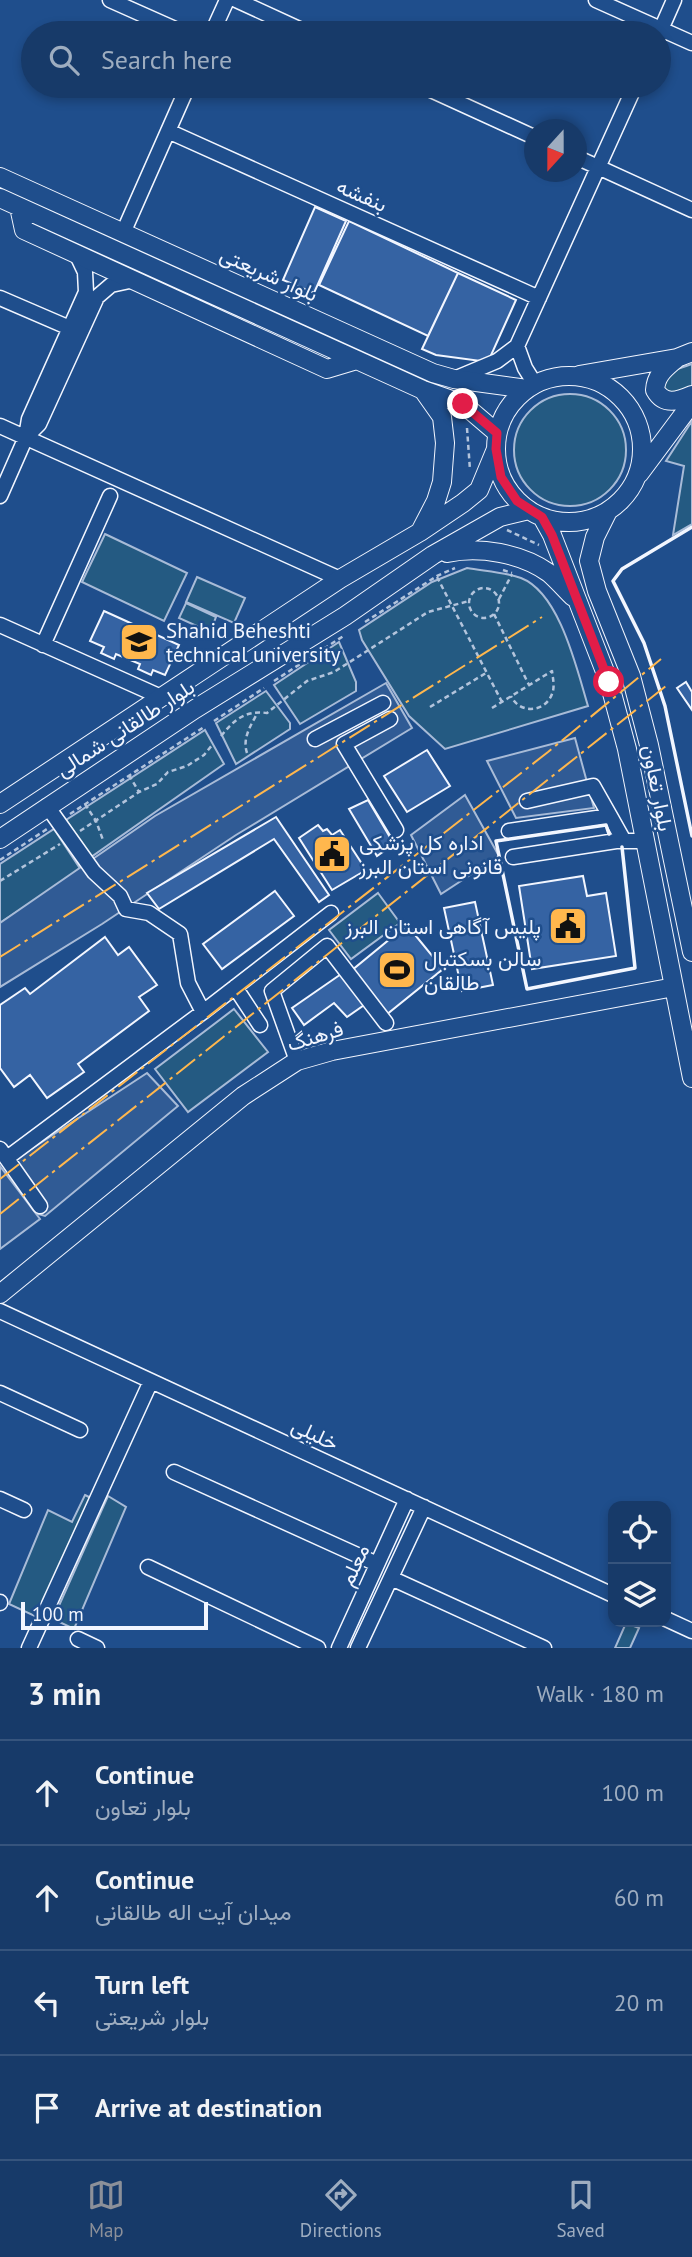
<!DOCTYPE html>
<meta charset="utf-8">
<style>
:root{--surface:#173a69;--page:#20416f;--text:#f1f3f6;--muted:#9eadc0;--line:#36547d;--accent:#8c9099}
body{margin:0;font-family:"PT Sans",Vazirmatn,sans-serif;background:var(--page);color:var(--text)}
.controls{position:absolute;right:21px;bottom:21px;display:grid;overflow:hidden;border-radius:14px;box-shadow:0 4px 10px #0003}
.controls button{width:63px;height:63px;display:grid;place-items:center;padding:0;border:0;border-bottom:2px solid var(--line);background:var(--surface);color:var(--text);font:35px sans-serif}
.compass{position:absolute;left:524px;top:119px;width:63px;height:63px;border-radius:50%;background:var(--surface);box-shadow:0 4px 10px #0003;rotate:201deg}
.scale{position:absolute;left:21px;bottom:18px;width:187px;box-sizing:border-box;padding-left:7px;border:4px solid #f2f6ff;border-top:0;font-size:19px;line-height:24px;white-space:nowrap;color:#f2f6ff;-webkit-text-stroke:5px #1f4e8c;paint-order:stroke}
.stop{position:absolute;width:21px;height:21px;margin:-16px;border:5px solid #e11d48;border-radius:50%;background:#fff}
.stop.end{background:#e11d48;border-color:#fff;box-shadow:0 2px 7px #0008}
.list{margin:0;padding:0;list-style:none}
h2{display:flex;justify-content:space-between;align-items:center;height:91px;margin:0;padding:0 28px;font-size:30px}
h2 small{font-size:23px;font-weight:400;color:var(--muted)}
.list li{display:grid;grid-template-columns:46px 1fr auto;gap:21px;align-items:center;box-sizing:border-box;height:105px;padding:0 28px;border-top:2px solid var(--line)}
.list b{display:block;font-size:26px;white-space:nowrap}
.list p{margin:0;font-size:23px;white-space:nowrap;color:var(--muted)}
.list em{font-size:23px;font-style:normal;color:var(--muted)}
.icon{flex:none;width:38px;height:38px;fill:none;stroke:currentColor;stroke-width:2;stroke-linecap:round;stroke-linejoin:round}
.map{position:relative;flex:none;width:692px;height:1648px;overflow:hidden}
.search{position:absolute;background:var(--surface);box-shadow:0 4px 10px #0003;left:21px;right:21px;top:21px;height:77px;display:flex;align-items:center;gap:18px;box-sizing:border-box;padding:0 24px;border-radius:38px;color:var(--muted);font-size:26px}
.sheet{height:511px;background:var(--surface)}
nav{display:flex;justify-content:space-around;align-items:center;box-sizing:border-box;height:98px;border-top:2px solid var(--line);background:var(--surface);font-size:19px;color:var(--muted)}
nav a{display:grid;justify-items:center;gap:4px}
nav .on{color:var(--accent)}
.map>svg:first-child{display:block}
</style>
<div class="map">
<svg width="692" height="1648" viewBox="0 0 692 1648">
<rect width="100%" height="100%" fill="#1f4e8c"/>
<!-- green -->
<path fill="#245a82" stroke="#a8bbd7" stroke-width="2" d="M692,364V386L685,394H667L663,387C668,367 675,371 692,364Z
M514 450a56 56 0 1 1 112 0a56 56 0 1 1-112 0Z
M692,421V524L673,535L684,466L666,461Z
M105,534L187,573L164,621L82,582Z
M467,568C484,571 505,572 521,578C560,593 577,670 588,706L445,749L409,716L362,640L359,630L432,582Z
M197,577L245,598L234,623L186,602Z
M186,603L216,617L210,632L179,618Z
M339,642L356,682V691L300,724L274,685Z
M266,691L290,723V729L236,764L216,723Z
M205,730L224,764L91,857L66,820Z
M54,829L81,870L0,923V864Z
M378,893L400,923L351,959L329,930Z
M234,1009L268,1052L188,1112L155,1069Z
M85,1495L93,1499L39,1618L9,1604L48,1510L72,1522Z
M108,1496L126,1507L74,1629L53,1619Z
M626,1623L639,1628L630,1648H615Z"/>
<!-- parking -->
<path fill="#305b95" stroke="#a8bbd7" stroke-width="2" d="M386,683L412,728L236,835L102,924L0,987V923L155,816Z
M575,738L594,808L516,818L487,761Z
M465,795L499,856L441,894L411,835Z
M147,1073L178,1106L45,1216L38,1214L10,1163Z
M0,1166L40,1219L0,1249Z"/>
<!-- building -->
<path fill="#3563a3" stroke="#f2f6ff" stroke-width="2" d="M315,207L346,221L314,293L283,280Z
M315,207L346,221L314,293L283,280Z
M349,221L458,273L428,336L319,285Z
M458,273L516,300L488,362L436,355L422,349Z
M104,611L179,645L165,675L153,670L151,675L138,669L140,664L116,654L114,659L101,653L104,647L90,641Z
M686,682L692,692V710L677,688Z
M427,750L450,786L407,812L384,776Z
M368,800L394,844L377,856L349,809Z
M276,817L329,895L319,902L274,839L159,909L147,893Z
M318,825L323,831L327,829L332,835L340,830L366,870L332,890L299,838Z
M583,876L587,896L606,893L616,956L532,969L519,886Z
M275,891L294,916L222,969L203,944Z
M475,902L493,985L462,991L444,908Z
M407,925L443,969L386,1015L351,971Z
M105,937L118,955L129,947L157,985L139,997L149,1011L78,1064L84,1072L47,1098L30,1075L14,1087L0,1068V1005L25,988L30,994Z
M344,972L367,1003L347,1017L334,1003L304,1025L292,1008Z"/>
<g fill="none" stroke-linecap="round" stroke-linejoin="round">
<!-- minor casing -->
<g stroke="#f2f6ff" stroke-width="17">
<path id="minor" d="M110,0L184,33
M236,0L308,33
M596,0L692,43
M212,33L227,0
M659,34L674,0
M422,86L534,137
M168,131L539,298
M576,157L692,210
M123,233L188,86
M0,298L79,332
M517,346L525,368L535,384
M454,379L497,361L517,346L635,86
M0,426L340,579
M26,437L39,424L97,297L111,285L134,280
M0,496L26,437L29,419L86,292L85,272L76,253
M0,625L161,697
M43,645L110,496
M390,719L344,744L396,830
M315,739L383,703
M527,801L593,786L610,816
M47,806L94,872L120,896L126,909L149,913L180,934L188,983L203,1012L331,913
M509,831L610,816L624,841
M513,857L616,841H645
M235,987L260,1025
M297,1061L272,991L327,946L386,1023
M0,1149L40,1206
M7,1158L203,1012
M0,1311L613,1595
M0,1393L80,1430
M174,1472L377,1564
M0,1499L24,1510
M148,1567L318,1648
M391,1578L544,1648
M0,1602V1603
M666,1619L692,1631
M78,1639L97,1648
M29,1648L151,1381
M339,1648L407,1499
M358,1648L424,1507"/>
</g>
<!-- major casing -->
<g stroke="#f2f6ff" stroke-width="20">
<path id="major" d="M0,177L433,373L454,379L527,389
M0,198L423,390L463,404L497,433
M19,207L24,230L327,369L357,360
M677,358C666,368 656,374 655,390C664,406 678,401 692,395
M579,375L677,358L692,352
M496 449a73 73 0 1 1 146 0a73 73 0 1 1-146 0Z
M639,474L692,403
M608,511L595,537L589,561L597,591L631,676L649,745L692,952
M542,517L552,535L609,682L627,749L692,1078
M421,530L436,501L442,482L445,443L442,417L423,390
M447,553C479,546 521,553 549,573C557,580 565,589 573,597
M0,804L340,579L420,532L463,503L479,490L496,449
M0,839L195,709L345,616L433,555L500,517L529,510
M0,1294L243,1096L297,1061L332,1051L674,987"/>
</g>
<!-- path -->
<path stroke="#b3c4dc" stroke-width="2.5" stroke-dasharray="5 3.5" stroke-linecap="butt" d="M467,428L470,470
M507,530L539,545
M503,570L512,573
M437,577L502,702
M469 603a15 15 0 1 1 30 0a15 15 0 1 1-30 0Z
M499,599L512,574
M494,614L529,685
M365,622L437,576L455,568
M274,681L345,635
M430,707L486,673
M492,708L552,671C553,679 555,687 552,694C545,713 519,714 511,696
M214,721L264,688
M221,736C234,720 245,710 267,713L307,681L334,672L428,612L469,601
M247,753C242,738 251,725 258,712
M129,775L139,792
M85,804L96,821L103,840
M70,814L204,727
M80,831L139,792L157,784L168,772L187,766L204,755L213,744
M0,860L47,829
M0,881L60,844"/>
<!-- minor -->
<use href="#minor" stroke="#1f4e8c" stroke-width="14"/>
<!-- major -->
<use href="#major" stroke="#1f4e8c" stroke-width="18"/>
<!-- wall -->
<path stroke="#f2f6ff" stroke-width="3.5" d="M692,527L622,569L613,581L644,643L665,706L692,836
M609,834L606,825L496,841L527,989L635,968L622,847"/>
<!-- power -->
<path stroke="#ffb74d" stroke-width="2" stroke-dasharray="24 5 3.5 5" stroke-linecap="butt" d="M0,957L542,617
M0,1179L548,752L661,659
M0,1214L666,686"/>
</g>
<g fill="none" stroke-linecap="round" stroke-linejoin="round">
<!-- route -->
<path stroke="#e11d48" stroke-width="9" d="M463,404L497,433L496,449L501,477L517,501L542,517L552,535L609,682"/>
</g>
<!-- icons -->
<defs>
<g id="university-square" transform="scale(2.0125)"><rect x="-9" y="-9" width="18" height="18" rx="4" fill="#ffb74d" stroke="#1f4e8c"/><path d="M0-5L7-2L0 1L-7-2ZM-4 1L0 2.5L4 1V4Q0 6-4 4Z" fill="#111"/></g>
<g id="civic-square" transform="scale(2.0125)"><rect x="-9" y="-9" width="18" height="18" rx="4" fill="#ffb74d" stroke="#1f4e8c"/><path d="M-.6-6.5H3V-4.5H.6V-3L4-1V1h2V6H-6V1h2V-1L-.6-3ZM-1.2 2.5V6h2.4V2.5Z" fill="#111"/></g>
<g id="stadium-square" transform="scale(2.0125)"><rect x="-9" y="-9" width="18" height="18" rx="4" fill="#ffb74d" stroke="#1f4e8c"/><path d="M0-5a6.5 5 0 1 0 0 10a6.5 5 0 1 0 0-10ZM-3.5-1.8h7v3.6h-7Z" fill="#111"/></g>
</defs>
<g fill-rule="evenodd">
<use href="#university-square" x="139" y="642"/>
<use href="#civic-square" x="332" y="854"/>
<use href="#civic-square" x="568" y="926"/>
<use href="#stadium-square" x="397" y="970"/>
</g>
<g text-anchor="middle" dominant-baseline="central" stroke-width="5" stroke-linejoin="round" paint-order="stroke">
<!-- street labels -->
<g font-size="21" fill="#f2f6ff" stroke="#1f4e8c">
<text transform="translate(362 195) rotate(24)">بنفشه</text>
<text transform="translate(269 274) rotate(24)">بلوار شریعتی</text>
<text transform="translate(125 728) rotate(-33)">بلوار طالقانی شمالی</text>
<text transform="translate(658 788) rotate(79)">بلوار تعاون</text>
<text transform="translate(315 1036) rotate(-17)">فرهنگ</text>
<text transform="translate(315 1434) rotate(25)">خلیلی</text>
<text transform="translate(354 1565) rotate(-65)">معلم</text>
</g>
<!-- poi labels -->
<g font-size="21" fill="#f2f6ff" stroke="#1f4e8c" text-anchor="start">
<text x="166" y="630">Shahid Beheshti<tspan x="166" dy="24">technical university</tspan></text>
<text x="359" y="842">اداره کل پزشکی<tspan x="359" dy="24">قانونی استان البرز</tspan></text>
<text x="541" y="926" text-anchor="end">پلیس آگاهی استان البرز</text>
<text x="424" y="958">سالن بسکتبال<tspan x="424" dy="24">طالقان</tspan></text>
</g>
</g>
</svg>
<div class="controls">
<button><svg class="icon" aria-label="locate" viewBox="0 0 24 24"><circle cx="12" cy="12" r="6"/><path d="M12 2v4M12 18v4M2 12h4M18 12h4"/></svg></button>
<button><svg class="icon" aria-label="layers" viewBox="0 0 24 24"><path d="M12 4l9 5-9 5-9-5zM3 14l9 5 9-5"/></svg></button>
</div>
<svg class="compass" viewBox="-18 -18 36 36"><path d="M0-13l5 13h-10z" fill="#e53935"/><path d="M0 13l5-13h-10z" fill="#9eadc0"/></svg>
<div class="scale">100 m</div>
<div class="stop" style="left:609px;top:682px"></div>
<div class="stop end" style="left:463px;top:404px"></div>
<div class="search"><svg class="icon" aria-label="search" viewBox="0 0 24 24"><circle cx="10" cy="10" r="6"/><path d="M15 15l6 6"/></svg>Search here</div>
</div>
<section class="sheet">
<h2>3 min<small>Walk · 180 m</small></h2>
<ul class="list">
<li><svg class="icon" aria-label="ahead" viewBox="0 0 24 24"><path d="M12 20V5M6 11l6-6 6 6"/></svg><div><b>Continue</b><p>بلوار تعاون</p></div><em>100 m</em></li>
<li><svg class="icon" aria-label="ahead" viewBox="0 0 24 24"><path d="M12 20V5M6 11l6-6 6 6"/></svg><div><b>Continue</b><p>میدان آیت اله طالقانی</p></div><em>60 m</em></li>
<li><svg class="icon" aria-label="left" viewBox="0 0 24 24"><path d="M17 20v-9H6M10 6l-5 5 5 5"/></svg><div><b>Turn left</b><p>بلوار شریعتی</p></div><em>20 m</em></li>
<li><svg class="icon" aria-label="arrive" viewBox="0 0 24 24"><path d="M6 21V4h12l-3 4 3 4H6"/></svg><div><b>Arrive at destination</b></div></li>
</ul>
</section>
<nav>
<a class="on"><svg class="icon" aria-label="map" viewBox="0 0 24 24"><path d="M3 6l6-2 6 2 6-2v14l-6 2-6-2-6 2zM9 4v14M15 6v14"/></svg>Map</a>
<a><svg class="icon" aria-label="directions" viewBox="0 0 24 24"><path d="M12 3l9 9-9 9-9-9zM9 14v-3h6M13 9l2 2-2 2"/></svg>Directions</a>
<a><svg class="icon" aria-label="saved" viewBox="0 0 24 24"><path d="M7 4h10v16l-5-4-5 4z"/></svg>Saved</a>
</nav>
